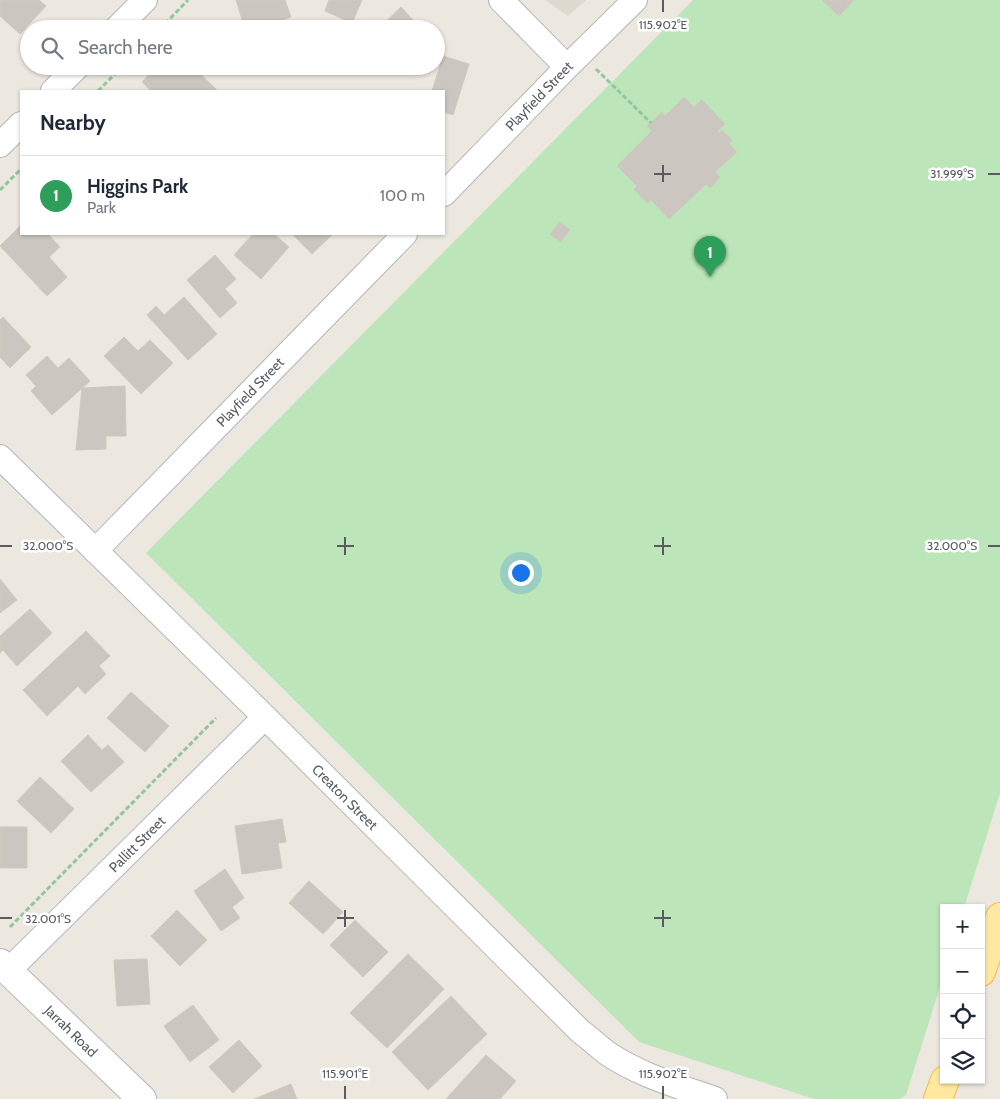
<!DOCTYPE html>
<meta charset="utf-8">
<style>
:root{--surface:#fff;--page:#f6f6f7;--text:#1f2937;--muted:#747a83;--line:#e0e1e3;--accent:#b45309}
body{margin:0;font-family:Cabin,sans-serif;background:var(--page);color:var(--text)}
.controls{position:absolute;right:15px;bottom:15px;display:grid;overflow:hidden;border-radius:0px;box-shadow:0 1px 4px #0004}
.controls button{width:45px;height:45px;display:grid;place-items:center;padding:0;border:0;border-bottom:1px solid var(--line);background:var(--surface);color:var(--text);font:25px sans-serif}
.you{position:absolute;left:520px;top:572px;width:18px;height:18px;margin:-12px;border:4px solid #fff;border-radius:50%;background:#1a73e8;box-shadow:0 0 0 8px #1a73e833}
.badge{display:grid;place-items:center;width:32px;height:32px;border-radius:50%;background:var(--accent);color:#fff;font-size:16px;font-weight:700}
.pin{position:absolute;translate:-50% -41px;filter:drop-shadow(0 1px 2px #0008)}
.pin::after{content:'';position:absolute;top:26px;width:18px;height:15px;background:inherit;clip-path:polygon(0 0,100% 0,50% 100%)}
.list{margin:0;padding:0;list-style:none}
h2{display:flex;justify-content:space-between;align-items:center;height:65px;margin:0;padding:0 20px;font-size:21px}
h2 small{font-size:16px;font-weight:400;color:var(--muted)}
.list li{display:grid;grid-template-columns:32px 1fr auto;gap:15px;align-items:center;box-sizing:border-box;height:80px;padding:0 20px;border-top:1px solid var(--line)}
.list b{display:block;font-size:19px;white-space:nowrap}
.list p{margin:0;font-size:16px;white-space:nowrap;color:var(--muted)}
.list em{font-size:16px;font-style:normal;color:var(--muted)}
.icon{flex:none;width:28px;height:28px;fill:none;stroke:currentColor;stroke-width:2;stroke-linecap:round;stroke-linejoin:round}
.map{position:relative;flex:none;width:1000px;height:1099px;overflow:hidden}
.search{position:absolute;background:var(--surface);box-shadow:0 1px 4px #0004;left:20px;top:20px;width:425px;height:55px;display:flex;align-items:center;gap:12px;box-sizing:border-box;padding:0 18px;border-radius:28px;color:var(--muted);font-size:19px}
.panel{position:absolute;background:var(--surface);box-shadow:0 1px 4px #0004;left:20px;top:90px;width:425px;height:145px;border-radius:0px}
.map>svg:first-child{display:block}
</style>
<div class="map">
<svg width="1000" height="1099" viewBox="0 0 1000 1099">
<rect width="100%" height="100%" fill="#ece8df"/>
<!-- education -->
<path fill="#dedad0" d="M545,0H586L568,16Z"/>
<!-- green -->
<path fill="#bce5b9" d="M693,0H1000V793L964,908H944V974L906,1095L900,1099H814L639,1042L146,553Z"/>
<!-- building -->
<path fill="#ccc6c0" stroke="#d1c9bd" d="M0,0H39L46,6L20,34L0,16Z
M236,0H285L291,17L257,29H245Z
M329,0H362L352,23L325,11Z
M822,0H854L839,16Z
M401,7L421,29H378Z
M443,56L469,64L453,115L444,112V91H432Z
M157,66H192L218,91H151L142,82Z
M684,97L694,107L702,100L725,124L717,131L719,133L722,130L732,140L729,144L737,152L715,172L720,177L710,188L706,184L669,219L651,200L647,203L634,189L637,186L617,166L652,131L647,126L662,112L665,116Z
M560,222L570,230L560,242L550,234Z
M21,225V234H48L60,247L49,257L67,277L47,296L0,246Z
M253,234H274L289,247L261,279L234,255Z
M292,234H333L312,254Z
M215,255L236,279L225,289L237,303L220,318L187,280Z
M184,297L217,334L188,360L147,315L156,306L164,315Z
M3,317L31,347L10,368L0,357V320Z
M124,337L138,351L150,340L173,363L141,394L104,356Z
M47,356L58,368L69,358L90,381L52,415L31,391L36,386L26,375Z
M125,386L126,436H106V449L76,450L82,388Z
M0,579L17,600L0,613Z
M30,609L52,633L17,666L3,650L0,653V636Z
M86,631L110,656L99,666L106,674L85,694L78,686L47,716L23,690Z
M131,692L169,726L145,752L107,718Z
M88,735L102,750L108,745L124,762L91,792L61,761Z
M40,777L74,809L51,833L17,801Z
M282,819L286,842L278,843L282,868L242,874L235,826Z
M0,827H27V868H0Z
M225,869L244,898L232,907L240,918L221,931L194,891Z
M309,881L343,912L323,934L289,903Z
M177,910L207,940L180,966L151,936Z
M355,920L388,952L363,977L330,945Z
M408,954L444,989L387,1048L350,1013Z
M147,959L150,1004L117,1006L114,960Z
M451,996L487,1034L428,1090L392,1052Z
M193,1005L219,1040L190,1062L164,1026Z
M239,1040L262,1066L233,1093L209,1067Z
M486,1055L516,1081L500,1099H446Z
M291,1084L297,1099H254Z"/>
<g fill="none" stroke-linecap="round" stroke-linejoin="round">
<!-- minor casing -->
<g stroke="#b2b6bb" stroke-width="26">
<path id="minor" d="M501,0L567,67
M116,29L145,0
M53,91L78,66
M0,145L21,124
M444,194L567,67L635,0
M0,457L265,717L580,1031C589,1038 598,1046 607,1053C639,1075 678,1086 715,1099
M95,551L405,234
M8,971L265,717"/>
</g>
<!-- tertiary casing -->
<g stroke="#b2b6bb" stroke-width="30">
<path id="tertiary" d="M0,963L142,1099"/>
</g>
<!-- primary casing -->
<g stroke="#f6bb4e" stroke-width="30">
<path id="primary" d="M981,972L1000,917
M938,1099L945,1080"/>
</g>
<!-- path -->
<path stroke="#92c69d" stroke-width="3" stroke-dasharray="5 2.5" stroke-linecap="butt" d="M160,29L188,0
M596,69L651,123
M98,91L123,66
M0,190L21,169
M10,927L216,718"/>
<!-- minor -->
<use href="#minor" stroke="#fff" stroke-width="24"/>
<!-- tertiary -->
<use href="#tertiary" stroke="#fff" stroke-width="28"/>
<!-- primary -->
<use href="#primary" stroke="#ffe9a1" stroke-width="28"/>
</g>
<!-- ticks -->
<path fill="none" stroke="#585c61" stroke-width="2" d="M663,0V12M663,165V182M654,174H671M988,174H1000M345,537V555M663,537V555M0,546H12M337,546H354M654,546H671M988,546H1000M345,910V927M663,910V927M0,918H12M337,918H354M654,918H671M345,1086V1099M663,1086V1099"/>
<g text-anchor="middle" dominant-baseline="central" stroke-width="5" stroke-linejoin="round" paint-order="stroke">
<!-- street labels -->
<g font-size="14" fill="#585c61" stroke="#fff">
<text transform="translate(539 96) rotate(-46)">Playfield Street</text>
<text transform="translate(250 392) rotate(-46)">Playfield Street</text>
<text transform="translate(345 797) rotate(45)">Creaton Street</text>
<text transform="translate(137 844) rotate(-45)">Pallitt Street</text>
<text transform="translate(71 1031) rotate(44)">Jarrah Road</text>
</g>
</g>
<g font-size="12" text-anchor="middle" fill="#585c61" stroke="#fff" stroke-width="5" stroke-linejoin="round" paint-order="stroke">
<text x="663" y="29">115.902°E</text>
<text x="952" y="178">31.999°S</text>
<text x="48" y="550">32.000°S</text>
<text x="952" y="550">32.000°S</text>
<text x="48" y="923">32.001°S</text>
<text x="345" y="1078">115.901°E</text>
<text x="663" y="1078">115.902°E</text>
</g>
</svg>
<div class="controls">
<button>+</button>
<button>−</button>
<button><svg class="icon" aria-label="locate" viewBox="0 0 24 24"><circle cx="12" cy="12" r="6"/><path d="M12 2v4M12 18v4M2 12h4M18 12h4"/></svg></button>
<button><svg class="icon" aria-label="layers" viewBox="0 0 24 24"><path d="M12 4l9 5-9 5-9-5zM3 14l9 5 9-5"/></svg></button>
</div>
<div class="you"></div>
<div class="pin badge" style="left:710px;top:277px;background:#2e9e5b">1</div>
<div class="search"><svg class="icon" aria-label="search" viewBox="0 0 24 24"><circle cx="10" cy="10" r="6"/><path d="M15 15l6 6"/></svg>Search here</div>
<section class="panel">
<h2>Nearby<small></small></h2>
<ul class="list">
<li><span class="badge" style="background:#2e9e5b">1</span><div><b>Higgins Park</b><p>Park</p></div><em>100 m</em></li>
</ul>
</section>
</div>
